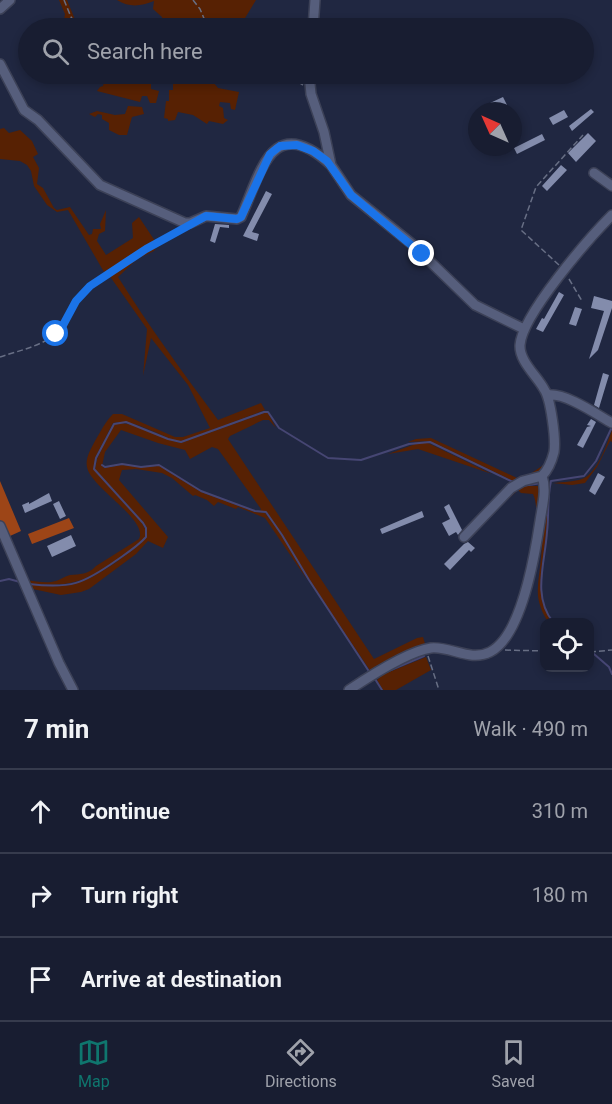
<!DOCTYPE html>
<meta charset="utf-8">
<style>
:root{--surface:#181d31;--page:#252a3d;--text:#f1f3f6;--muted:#9fa2ab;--line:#363b4d;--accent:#0f766e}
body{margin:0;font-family:Roboto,sans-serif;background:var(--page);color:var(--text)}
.controls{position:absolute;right:18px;bottom:18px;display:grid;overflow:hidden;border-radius:12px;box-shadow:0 3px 9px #0003}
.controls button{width:54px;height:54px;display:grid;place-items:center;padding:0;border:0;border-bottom:2px solid var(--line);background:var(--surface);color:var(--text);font:30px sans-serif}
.compass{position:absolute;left:468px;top:102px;width:54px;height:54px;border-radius:50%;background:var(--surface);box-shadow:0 3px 9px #0003;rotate:315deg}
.stop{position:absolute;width:18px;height:18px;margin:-14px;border:4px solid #1a73e8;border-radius:50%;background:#fff}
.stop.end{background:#1a73e8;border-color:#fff;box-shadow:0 2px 6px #0008}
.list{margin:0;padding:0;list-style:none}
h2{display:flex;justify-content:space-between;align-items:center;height:78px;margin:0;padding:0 24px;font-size:26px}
h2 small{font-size:20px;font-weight:400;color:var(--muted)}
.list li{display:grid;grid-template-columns:39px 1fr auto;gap:18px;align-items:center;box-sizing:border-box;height:84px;padding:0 24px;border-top:2px solid var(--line)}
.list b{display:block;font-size:22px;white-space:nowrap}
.list em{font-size:20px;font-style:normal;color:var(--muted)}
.icon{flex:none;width:33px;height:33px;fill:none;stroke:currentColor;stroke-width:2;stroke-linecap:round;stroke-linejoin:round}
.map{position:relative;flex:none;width:612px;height:690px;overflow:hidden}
.search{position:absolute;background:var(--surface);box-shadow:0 3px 9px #0003;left:18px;right:18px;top:18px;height:66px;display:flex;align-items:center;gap:15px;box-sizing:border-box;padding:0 21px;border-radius:33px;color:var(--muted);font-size:22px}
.sheet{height:330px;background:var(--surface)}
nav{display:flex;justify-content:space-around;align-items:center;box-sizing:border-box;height:84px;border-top:2px solid var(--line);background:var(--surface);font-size:16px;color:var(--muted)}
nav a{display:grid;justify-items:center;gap:3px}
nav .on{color:var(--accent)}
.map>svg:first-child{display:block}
</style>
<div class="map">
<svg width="612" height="690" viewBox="0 0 612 690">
<rect width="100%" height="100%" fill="#202741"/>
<!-- green -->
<path fill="#572103" d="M59,0H67L76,22L83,28H66L63,26L65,14Z
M117,0H256L239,28H175V25L163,27L162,17L153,9L154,1C141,6 130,8 117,0Z
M101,74H132L151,76V89L159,91L156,103H150L147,96H142L140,102L97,91L100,87L103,86L105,77L101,75Z
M173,74C187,73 210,75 218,88L239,92L235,110L231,109L230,103L220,102L219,106L223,108L224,118L228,120L223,124L209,121L207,124L193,115L178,112L175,120L168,121V119L164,118L166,101H169V90H173Z
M128,106L142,107L144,114L132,117L127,135H119L109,130V123L102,119V115L98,114L95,117L89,114L97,111L115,115L125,114Z
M4,128L9,133L20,130L32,141L38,154L33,157L39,168L37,184L43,188L54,208L57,210L70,207L89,235L92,234L93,229H101L100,224L106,210L105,231L99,234L97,241L106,255L133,238L132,223L139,217L155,241L104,272L68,210L57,212L47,205L34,186L31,171L27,165L20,161L0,159V129Z
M157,245L154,251L137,259L118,277C149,326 183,373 218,420L261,403L265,410L181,442C160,437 133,417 113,423L95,458L94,469L142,523L145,529L146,536L139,544C95,574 84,590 27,583L26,580C36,581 46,584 56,581C60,580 65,576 70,575C80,574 88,575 96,566L139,539C149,520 90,487 87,467C85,458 91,449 95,441C101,431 105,422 113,414H122L175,437H183L210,428L188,385L151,338L143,376L147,329L109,275Z
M264,413H268L276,428L269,420H263L230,436L228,439L374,659L417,638L423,637L426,647L371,672L309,580L283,535L266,512L260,511L261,509L218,449L212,447L190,459L185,450L158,443L121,430L105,452L102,466L104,468L122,465L141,467L159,466L201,492L255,512L265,513L282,535L308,581L265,518L238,507L236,509L218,502L214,506L207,500L195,495L193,496L172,478L162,473L136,469L122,470L119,480L168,537L163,548L148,541L136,554L89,589L81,592L61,595L28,588L26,584C70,590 82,585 118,561C128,553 138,547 147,537V528L143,522L95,469L97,459L114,424C132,419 162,439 181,443Z
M612,430V442L610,441L597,467L585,483L572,485L553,483C562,482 578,482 586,477C599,468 607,444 612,430Z
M431,438L517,478L530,474L548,462L541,471L515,482L430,441L408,442L416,439Z
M421,442L428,443L492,474L418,449L388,454Z
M543,481L522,486H542L530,552C531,535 541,511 533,494L521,493L518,490L495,511C511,492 516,482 543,481Z
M549,482C548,500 548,517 546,535C543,564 533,596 552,622H548C543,614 539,605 538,596C537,583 540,571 541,558C544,534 539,504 549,482Z
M426,657L431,670L396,690H383L377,680L382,675Z"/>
<!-- forest -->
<path fill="#9d4517" d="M0,481L21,531L10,536L5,534L0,521Z
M69,518L74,528L32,544L28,534Z"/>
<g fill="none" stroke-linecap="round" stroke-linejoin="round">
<!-- stream -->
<path stroke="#464673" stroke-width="2" d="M102,465L105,467L122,464L141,467L159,465L201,491L255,511L266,512L282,535L309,580L370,673
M522,486L542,483
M0,581L9,579L20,582
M29,584C71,589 83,584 117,560C127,553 138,546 146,537V528L143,523L94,469L96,458L114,424L126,422L168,439L181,442L264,412H268L279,428L328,458L361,460L409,444L430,442L513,482
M553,622C532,596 545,563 547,532C549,516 547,498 551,481L584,476L596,461L612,427
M594,654L609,667L612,674
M386,672L424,656
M379,676L375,679L382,690"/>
</g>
<!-- building -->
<path fill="#838cac" d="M503,97L507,105L493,111L490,103Z
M591,109L594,112L572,131L569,126Z
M564,110L568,117L553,125L549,118Z
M588,133L596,141L576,162L568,153Z
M542,134L545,140L517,154L514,148Z
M561,165L567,170L547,191L542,186Z
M266,191L272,194L252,232L259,234L257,241L243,236Z
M215,224L229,225V228L220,227L215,243L210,241Z
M559,292L564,295L543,332L536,329L542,318L544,319Z
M594,296L612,301V308L598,350L589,359L604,311L591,308Z
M575,307L582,309L576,326L569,324Z
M603,373L609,375L599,408L594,405Z
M591,419L596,422L583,448L577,445L587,427L591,426L587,425Z
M598,473L605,477L595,495L589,491Z
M49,493L52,501L25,513L22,505L29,502V504Z
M59,501L66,516L60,519L53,504Z
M449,504L462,530L458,535L456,532L449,536L442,523L450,519L444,507Z
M422,511L424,517L382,534L380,529Z
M71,535L76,546L52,557L47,546Z
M468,542L475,548L471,552L469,550L450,570L444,564L464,544Z"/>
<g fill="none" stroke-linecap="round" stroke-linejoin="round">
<!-- minor casing -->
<g stroke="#3c4157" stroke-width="12">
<path id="minor" d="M0,9L10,0
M313,28L315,0
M0,64L24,110L38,120L100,185L185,223H190L206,216L237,219L241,217C261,172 272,111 331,165
M309,74L311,94L324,132L331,165L351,195L412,244L475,305L524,329
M594,173L612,186
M548,395C566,393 596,414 612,423
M0,526L59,663L73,690
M464,537L511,488L523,481L542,476C548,470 552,460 554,452C556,440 551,399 544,389C537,376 519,361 520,345C522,315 589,238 612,215
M349,690C367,678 409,651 431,648C451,646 470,662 490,652C522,636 535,554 540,521C542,507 547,490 542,476"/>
</g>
<!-- path -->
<path stroke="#686f85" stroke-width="1.5" stroke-dasharray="6 3" stroke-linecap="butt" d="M64,0L71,17L79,28
M193,0L200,9L208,28
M285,74L303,85
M559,265L521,230L536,187L583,135
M569,279L582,301
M0,357C20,350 49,345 62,327C72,312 75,299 90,286C118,263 152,251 181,230
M505,650L544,651
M590,652L612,650
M428,656L439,690"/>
<!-- minor -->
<use href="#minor" stroke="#565e7c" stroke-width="9"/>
</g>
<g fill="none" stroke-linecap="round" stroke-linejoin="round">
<!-- route -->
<path stroke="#1a73e8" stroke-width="8" d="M56,334L62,327L76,301L90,286L146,249L206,216L237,219L241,217L270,154L280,146L297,145L313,151L327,161L351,195L422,254"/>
</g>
</svg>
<div class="controls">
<button><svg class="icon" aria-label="locate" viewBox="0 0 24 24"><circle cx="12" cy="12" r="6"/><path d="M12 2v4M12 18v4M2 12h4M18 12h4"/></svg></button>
</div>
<svg class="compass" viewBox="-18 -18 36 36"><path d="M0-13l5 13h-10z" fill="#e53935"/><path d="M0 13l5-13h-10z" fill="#9fa2ab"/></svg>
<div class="stop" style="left:56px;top:334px"></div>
<div class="stop end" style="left:422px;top:254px"></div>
<div class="search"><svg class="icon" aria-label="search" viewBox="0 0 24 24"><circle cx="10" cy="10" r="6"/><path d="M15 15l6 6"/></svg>Search here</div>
</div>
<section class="sheet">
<h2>7 min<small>Walk · 490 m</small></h2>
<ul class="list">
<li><svg class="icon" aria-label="ahead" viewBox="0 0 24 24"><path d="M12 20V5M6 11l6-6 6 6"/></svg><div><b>Continue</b></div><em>310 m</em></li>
<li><svg class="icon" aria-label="right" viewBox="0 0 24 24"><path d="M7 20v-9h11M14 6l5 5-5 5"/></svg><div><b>Turn right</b></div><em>180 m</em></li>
<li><svg class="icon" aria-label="arrive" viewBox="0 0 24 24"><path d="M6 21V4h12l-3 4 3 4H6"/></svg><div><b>Arrive at destination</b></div></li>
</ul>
</section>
<nav>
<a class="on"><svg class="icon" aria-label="map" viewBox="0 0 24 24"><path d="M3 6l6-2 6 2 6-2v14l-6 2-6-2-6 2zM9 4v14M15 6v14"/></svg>Map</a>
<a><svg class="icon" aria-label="directions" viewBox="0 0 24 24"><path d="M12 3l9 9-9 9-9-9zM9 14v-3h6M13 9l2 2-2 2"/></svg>Directions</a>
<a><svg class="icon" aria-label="saved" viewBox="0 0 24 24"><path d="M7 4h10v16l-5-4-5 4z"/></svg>Saved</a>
</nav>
